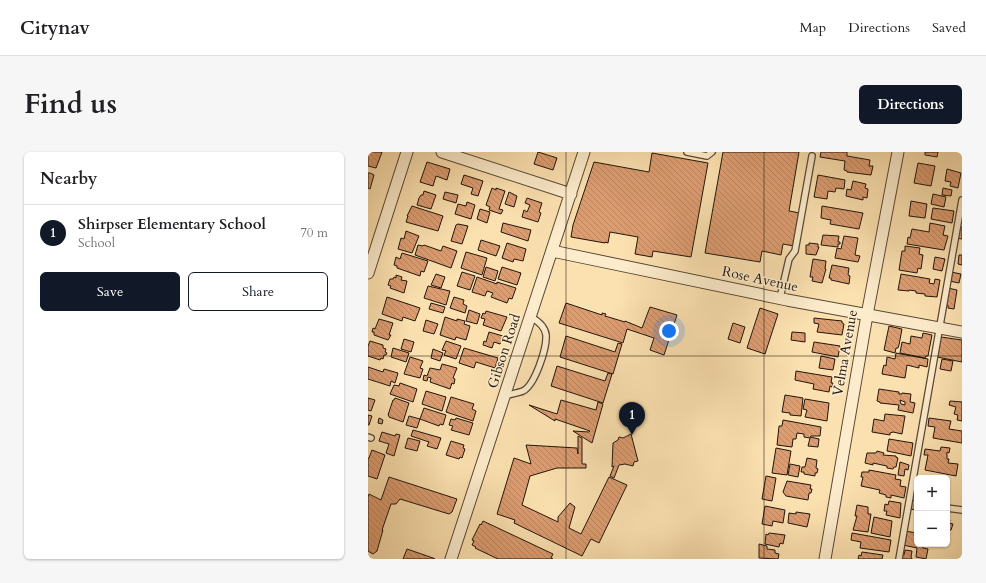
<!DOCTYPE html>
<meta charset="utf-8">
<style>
:root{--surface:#fff;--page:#f6f6f6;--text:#202124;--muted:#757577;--line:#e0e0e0;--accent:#111827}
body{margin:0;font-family:Cardo,serif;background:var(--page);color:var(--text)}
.controls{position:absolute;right:12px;bottom:12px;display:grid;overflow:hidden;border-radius:6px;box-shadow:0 1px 3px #0004}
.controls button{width:36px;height:36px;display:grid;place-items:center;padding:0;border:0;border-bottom:1px solid var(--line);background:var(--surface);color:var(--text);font:20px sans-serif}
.you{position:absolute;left:301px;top:179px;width:14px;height:14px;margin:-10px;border:3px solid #fff;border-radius:50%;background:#1a73e8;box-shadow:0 0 0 6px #1a73e833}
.badge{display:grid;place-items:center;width:26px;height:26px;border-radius:50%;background:var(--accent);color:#fff;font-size:13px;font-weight:700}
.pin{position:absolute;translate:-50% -33px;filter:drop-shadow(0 1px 2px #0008)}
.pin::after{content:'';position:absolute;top:21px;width:14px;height:12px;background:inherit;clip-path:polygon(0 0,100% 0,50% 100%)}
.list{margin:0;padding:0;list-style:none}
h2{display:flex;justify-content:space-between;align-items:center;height:52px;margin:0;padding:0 16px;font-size:17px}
h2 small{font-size:13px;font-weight:400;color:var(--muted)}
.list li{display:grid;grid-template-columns:26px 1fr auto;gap:12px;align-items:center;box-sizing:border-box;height:56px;padding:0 16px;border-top:1px solid var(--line)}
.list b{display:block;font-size:15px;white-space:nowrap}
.list p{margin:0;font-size:13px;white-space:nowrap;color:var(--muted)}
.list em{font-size:13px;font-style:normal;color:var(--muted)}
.actions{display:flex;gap:8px;padding:12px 16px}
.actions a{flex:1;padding:9px 0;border:1px solid var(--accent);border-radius:6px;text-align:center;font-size:14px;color:var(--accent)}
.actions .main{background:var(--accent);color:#fff}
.map{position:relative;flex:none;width:594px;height:407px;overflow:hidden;border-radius:6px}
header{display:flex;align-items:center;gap:24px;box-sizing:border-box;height:56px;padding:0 20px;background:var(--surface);border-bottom:1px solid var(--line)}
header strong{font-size:19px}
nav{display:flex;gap:22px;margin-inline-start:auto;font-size:14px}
.intro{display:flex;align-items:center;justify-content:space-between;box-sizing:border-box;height:96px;padding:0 24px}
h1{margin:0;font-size:28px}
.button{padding:10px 18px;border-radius:6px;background:var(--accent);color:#fff;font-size:14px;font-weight:700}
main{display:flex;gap:24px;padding:0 24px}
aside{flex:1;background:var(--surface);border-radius:6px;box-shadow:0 1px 3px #0004}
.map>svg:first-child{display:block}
</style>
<header>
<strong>Citynav</strong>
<nav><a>Map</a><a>Directions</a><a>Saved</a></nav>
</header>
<div class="intro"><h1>Find us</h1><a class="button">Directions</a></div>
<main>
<aside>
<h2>Nearby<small></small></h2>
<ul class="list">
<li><span class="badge">1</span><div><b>Shirpser Elementary School</b><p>School</p></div><em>70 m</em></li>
</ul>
<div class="actions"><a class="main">Save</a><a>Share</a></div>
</aside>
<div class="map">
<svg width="594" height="407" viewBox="0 0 594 407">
<defs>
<pattern id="building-back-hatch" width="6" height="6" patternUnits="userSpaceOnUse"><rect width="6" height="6" fill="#dc9d71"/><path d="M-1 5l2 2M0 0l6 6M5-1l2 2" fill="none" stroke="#bc8661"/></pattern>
</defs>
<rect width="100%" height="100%" fill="#fce1b0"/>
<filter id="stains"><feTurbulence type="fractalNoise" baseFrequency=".005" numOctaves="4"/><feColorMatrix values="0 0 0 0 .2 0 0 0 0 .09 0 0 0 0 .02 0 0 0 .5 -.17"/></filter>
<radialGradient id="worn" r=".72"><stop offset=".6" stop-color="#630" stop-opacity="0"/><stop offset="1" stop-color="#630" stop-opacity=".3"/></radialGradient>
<!-- building -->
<path fill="url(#building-back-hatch)" stroke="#20150d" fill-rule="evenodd" d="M0,0H14L8,16L0,14Z
M170,0L189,6L185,18L166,12Z
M355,0H431L421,59L432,61L426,94L415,92L413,103L394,99L392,110L337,101Z
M453,0H479V4L502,8L501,14H505L503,23L479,20V19L476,18L477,9L452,5Z
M557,0H570L569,5L557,3Z
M284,1L340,11L323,105L285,99L284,105L267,102L270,85L242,80L240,91L237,90V91L203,85L205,73L226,10L281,20Z
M59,10L82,17L79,28L68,24L65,34L52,30Z
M550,11L567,14L563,34L546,31Z
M579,17L593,21L590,36L582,34L583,30L577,29Z
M0,21H2L6,23L2,37L0,36Z
M96,23L115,29L110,44L103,42L105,36L93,32Z
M450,23L477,28L476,37L468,36L467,40L460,39L459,47L446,45Z
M485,29L498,32L497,36L500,37L499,46L495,45V48L478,44L479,37L483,38Z
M124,36L128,38V36L137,39L131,57L135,58L133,62L121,58L122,55L118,53Z
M575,36L584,38L583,44L574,43Z
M56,39L68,43L63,57L49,53L51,46L53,43H55Z
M77,40L90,43L88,51L75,47Z
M141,40L149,44L146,55L137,52Z
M565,42L578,45L576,55L563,52Z
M159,46L174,51L171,60L173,61L170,70L154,65L156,58L159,60L162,53L157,51Z
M543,49L559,52L557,66L541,64Z
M99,50L107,53L103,67L87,62L90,52L98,54Z
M44,54L75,64L70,79L38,70L40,64H39Z
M454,54L495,61L491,77L462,72L463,68L453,66Z
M565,56L586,59L584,71L563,67Z
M112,57L122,60L119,71L109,67Z
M135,71L163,78L160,89L133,80Z
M562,71L577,74L575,83L580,84L576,98L539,92L540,85L542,86L544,77L561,80Z
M90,72L100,74L94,92L83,89L88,73Z
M590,75H594V87L588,86Z
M38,79L51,84L44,101L30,97L33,86L36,87Z
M455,83L471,84L470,90H472V92H470V95L453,93Z
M476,84L490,86L487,103L492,104L490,110L467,106L469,96L473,97Z
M113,88L132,94L128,104L110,98Z
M139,91L158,97L155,109L146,107L145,110L134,106Z
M441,91L450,92V95H451L448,103L438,102V93H441Z
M50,93L55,94L56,93L73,99L75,94L89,99L83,116L47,103Z
M537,94L552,96L551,102L555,103L553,117L550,116L549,121L531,118L534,99H537Z
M98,100L119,106L114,123L93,116Z
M34,101L60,109L56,120L53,119L52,124L29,116V114L26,113L28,105L32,107Z
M591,103H594V113L590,112Z
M567,105L577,107L574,119L565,117Z
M445,107L458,109L457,117H458L454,131L444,129L445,125H442Z
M464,113L481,116L480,123L482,124L481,132L463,128V126H461Z
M118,115L130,119L127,129L115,125Z
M134,115L153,121L149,133L130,127Z
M94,120L107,124L102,138L89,134Z
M583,120L593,122L591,131L581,129Z
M68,122L77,125L73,136L63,133Z
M533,122L562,127L561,131L566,132L567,127L572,128L569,145L557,144V142L548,141V139L541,138V139L530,138Z
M28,123L34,125L33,128L39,129L36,141L22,136L23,134L20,133L22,127H25L26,125L28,126Z
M109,125L129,132V130L148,136L144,147L141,146L139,151L123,145L125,141L119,139L117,144L104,140Z
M60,134L82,139L78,153L56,146Z
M580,136L589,138L586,157L580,156V153L577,152Z
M19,145L52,156L47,169L35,165L34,169L14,162Z
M86,145L96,148L95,152L99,154L97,161L82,156Z
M63,151L77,155L75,161L61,157Z
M198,151L234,163V161L238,162L237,164L257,170V169L274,176L282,155L309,163L296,203L282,198L286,186L259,177L255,191L191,171Z
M392,156L410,162L397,202L379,196Z
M101,158L112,162L109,172L98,169Z
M118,159L139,165L133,179L115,173L117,167L113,166L115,161L117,162Z
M77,165L89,169V167L97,169L96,172L102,174L98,188L88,185L87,188L72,183Z
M446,166L474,169V171L476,172L474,183L449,180L451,172L446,171Z
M11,167L25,171L21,183H23L20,188L6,183V180H4L5,176L7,177Z
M58,168L70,172L66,182L55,179Z
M365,171L377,175L372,191L360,187Z
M521,174L534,177L531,193L530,196H528L527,201L516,198Z
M121,180L135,184L132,192L126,190L124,196L115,193L116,189L118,190Z
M424,180L437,181V190L423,188Z
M555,181L564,183L560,204H558L557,206L532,201L534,190L542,192L543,184L554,186Z
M198,184L247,200L250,191L254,192L245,222L192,205Z
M573,185L594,188V210L569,205Z
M36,187L46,190L43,200L33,197Z
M2,189L15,193V196L18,197L17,200L19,201L18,203H16L15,207L13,206L12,208L0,204V194Z
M78,189L93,194L88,207L76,203L78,199L74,198Z
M446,190L472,194L470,205L444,200Z
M25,196L41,201L38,210L23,205Z
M96,196L130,206L127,216L108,210L106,216L91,211Z
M65,197L75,201L72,209L63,206Z
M528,201L560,207L559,215L551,213V216L539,213L537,226L514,222L515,216L516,213L518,214L519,205L527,207Z
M453,204L467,207L465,218L451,216Z
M42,205L55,209L52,216L55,217L52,226L36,222Z
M574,207L585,209L583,219L572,217Z
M74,212L89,216L85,226L87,227L86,232L84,231L82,237L62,230L63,226L60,225L59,229L55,228L56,223L59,224L62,216L72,218Z
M189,214L237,229L240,221L244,222L235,251L183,234Z
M0,215L15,220L16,217L30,221L27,231L23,229L22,234L0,227Z
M428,219L464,225L463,231H465L464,235L462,234L461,240L445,237L446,232L427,228Z
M32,231L49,237L45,250L22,242L26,233L31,234Z
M511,237L531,240V242H534V241L543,242L542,250L547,251L545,261L530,258L531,253L512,251V250L509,249ZM532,248L537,250V253L533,252Z
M58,239L78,245L74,259L54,252Z
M417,243L435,246L433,264L422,263V261L414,260Z
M83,245L106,252L104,257L108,259L105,269L78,260Z
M0,246L7,248L3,259L0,258Z
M27,246L41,251L35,270L21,265V264L20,263L25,248H26Z
M437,247L461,251L459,269L437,265L439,258L435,257Z
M193,248L228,258L230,250L235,252L224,291L205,279L221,280L222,279L187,267V269L161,253L189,262Z
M582,249L594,250V269L589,268L590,263L586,262L588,255L581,253Z
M56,256L78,263L75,273L72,272L71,274L52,267Z
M517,262L537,264L534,282L525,280L522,281V283L504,280L506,267L516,269Z
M0,263L4,264L1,273H0Z
M41,264L52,267L49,276L38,273Z
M11,266L15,268L14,272L10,271Z
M88,266L105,271L101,283L83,278L85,274L81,273L83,267L87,268Z
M561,266L583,269L581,277L594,279V291L565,286L567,275L560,274Z
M415,268L453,275L452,284H443L442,285L451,287L450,295L440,294L442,286L436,285V282L429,281L428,287H425L424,295L409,293L411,274H414Z
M45,278L73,286L69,297L59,294L61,290L43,284Z
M14,280L27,284L28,282L32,283L26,304L18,301L21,292L11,289Z
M263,282L270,309L266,310L265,314L257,312L251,313L246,326L242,324L246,314L244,315L245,291L250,288L251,285L255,286Z
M210,284L214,286V312H218V316H189L162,324L154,353L190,370V365L202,351L207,355L201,376L213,382L241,325L259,333L231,391L223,387L214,404L146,371L147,368L129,362L146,306L163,312L158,293L209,296L210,302Z
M40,286L52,289L49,299L37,296Z
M521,287L545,291L543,304L519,299Z
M83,289L96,293L95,296L97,297L94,306L92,305L91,307L78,303Z
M573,295L582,296L581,301L579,300V307H581L580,311L590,312L588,324L557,318L560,303H556L557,297L572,299Z
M408,296L423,299L419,323L404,321Z
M4,298L17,303L9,327L0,324V306H1Z
M509,299L516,301L515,303L528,304V305L530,306L528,315H526L525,317L519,316V314L505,311V313L497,311L499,301H508Z
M439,306L449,308L448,316L450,317L449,321H447V324L436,322V320H433L434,315H437Z
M532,310L541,313L540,318L537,317L536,324L530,323Z
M422,312L432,314L430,325L420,323Z
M501,318L528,323L527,327L533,328L532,334L538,335L536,346L523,343V346L518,345V343L511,341L512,338L493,334L495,325H493L494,320H501Z
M398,324L408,326L404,349L394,347Z
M21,325L89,347L84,360L81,362L32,347L28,352H23L14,378H15L9,399L5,402L0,399V345L1,342L13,348Z
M419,329L443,333L442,337H444L443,341H441L440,348L418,344L415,340Z
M543,348L549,349V358L542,357Z
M521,349L533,351L532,366L518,363L519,359H516L517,352L520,353Z
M489,353L500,355V362H503L500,380L485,378L489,364H487Z
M397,354L417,358L415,371L405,369L404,374L394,372Z
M428,360L442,362L439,375L420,371L421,361L428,362Z
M506,365L524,369L522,385L503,381Z
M579,368H582L581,371L585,372L583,378H580V381Z
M115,369L185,402L183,406L185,407H130L107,396L108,395L104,393L106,389L104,388L112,372L113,373Z
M537,379L549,381V392H555V396L560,397L558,407L548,405L549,396L535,393Z
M401,381L417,383L415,392L412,391L411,395L397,392L398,382L400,383Z
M484,381L523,388L521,400L492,396L493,390L483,388Z
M391,392L399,394V397L407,398V401L411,402L410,407L391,406Z
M39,397L65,406L67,407H35Z
M537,398L544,399L543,405L544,407H532L533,403H536Z
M494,400L515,403L514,407H490L491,403L493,404Z"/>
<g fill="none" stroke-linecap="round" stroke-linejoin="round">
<!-- service casing -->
<g stroke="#574836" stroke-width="8">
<path id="service" d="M319,0L339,4L344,0
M412,146L421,107L427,99L444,4
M137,244C143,242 150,241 155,239C167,233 179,196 178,183C177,174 170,169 163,165
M0,285L3,286
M579,356L594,358
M531,407L594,48"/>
</g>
<!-- minor casing -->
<g stroke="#574836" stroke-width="13">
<path id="minor" d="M74,0L203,42
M184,99L419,148L594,180
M0,121L39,0
M83,407L216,0
M457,407L499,163L530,0"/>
</g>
<!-- service -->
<use href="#service" stroke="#fdeccc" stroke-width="5.5"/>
<!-- minor -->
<use href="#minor" stroke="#fdeccc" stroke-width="11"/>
</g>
<!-- grid -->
<path fill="none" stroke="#20150d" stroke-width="1" stroke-opacity="0.55" d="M198,0V407M396,0V407M0,204H594"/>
<g text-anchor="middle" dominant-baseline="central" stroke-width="3" stroke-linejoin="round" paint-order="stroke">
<!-- street labels -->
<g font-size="14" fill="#20150d" stroke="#fdeccc">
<text transform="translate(392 127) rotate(12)">Rose Avenue</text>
<text transform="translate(136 199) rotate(-72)">Gibson Road</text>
<text transform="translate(477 201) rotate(-80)">Velma Avenue</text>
</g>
</g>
<rect width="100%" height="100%" filter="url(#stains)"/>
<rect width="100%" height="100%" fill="url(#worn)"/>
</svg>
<div class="controls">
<button>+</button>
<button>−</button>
</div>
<div class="you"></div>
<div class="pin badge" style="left:264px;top:283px">1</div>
</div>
</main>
